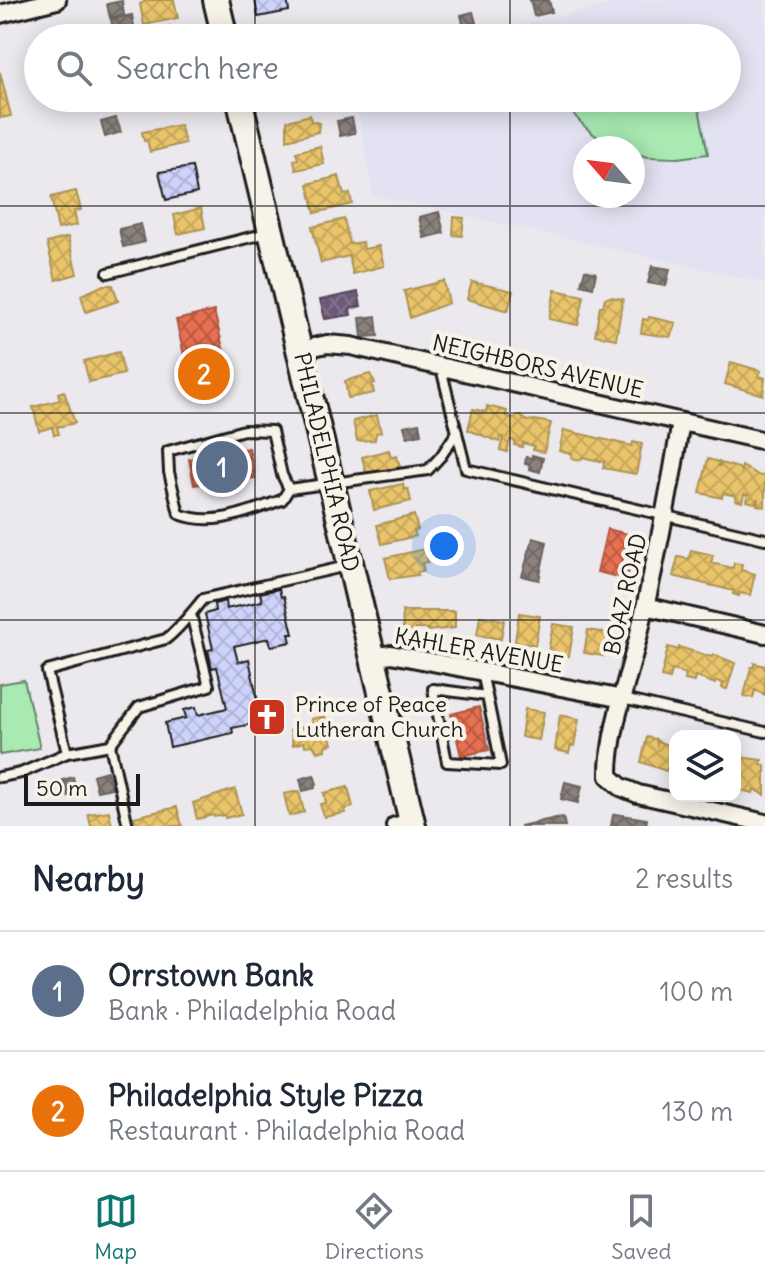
<!DOCTYPE html>
<meta charset="utf-8">
<style>
:root{--surface:#fff;--page:#f6f6f7;--text:#1f2937;--muted:#747a83;--line:#e0e1e3;--accent:#0f766e}
body{margin:0;font-family:Delius,sans-serif;background:var(--page);color:var(--text)}
.controls{position:absolute;right:24px;bottom:24px;display:grid;overflow:hidden;border-radius:16px;box-shadow:0 4px 20px #0003}
.controls button{width:72px;height:72px;display:grid;place-items:center;padding:0;border:0;border-bottom:2px solid var(--line);background:var(--surface);color:var(--text);font:40px sans-serif}
.compass{position:absolute;left:573px;top:136px;width:72px;height:72px;border-radius:50%;background:var(--surface);box-shadow:0 4px 20px #0003;rotate:298deg}
.scale{position:absolute;left:24px;bottom:20px;width:116px;box-sizing:border-box;padding-left:8px;border:4px solid #1c1c1c;border-top:0;font-size:22px;line-height:28px;white-space:nowrap;color:#1c1c1c;-webkit-text-stroke:6px #f7f3e8;paint-order:stroke}
.you{position:absolute;left:444px;top:546px;width:28px;height:28px;margin:-20px;border:6px solid #fff;border-radius:50%;background:#1a73e8;box-shadow:0 0 0 12px #1a73e833}
.badge{display:grid;place-items:center;width:52px;height:52px;border-radius:50%;background:var(--accent);color:#fff;font-size:26px;font-weight:700}
.pin{position:absolute;translate:-50% -50%;border:4px solid #fff;box-shadow:0 2px 8px #0006}
.list{margin:0;padding:0;list-style:none}
h2{display:flex;justify-content:space-between;align-items:center;height:104px;margin:0;padding:0 32px;font-size:34px}
h2 small{font-size:26px;font-weight:400;color:var(--muted)}
.list li{display:grid;grid-template-columns:52px 1fr auto;gap:24px;align-items:center;box-sizing:border-box;height:120px;padding:0 32px;border-top:2px solid var(--line)}
.list b{display:block;font-size:30px;white-space:nowrap}
.list p{margin:0;font-size:26px;white-space:nowrap;color:var(--muted)}
.list em{font-size:26px;font-style:normal;color:var(--muted)}
.icon{flex:none;width:44px;height:44px;fill:none;stroke:currentColor;stroke-width:2;stroke-linecap:round;stroke-linejoin:round}
.map{position:relative;flex:none;width:765px;height:826px;overflow:hidden}
.search{position:absolute;background:var(--surface);box-shadow:0 4px 20px #0003;left:24px;right:24px;top:24px;height:88px;display:flex;align-items:center;gap:20px;box-sizing:border-box;padding:0 28px;border-radius:44px;color:var(--muted);font-size:30px}
.sheet{height:344px;background:var(--surface)}
nav{display:flex;justify-content:space-around;align-items:center;box-sizing:border-box;height:112px;border-top:2px solid var(--line);background:var(--surface);font-size:22px;color:var(--muted)}
nav a{display:grid;justify-items:center;gap:4px}
nav .on{color:var(--accent)}
.map>svg:first-child{display:block}
</style>
<div class="map">
<svg width="765" height="826" viewBox="0 0 765 826">
<defs>
<pattern id="homes-cross-hatch" width="8" height="8" patternUnits="userSpaceOnUse" patternTransform="scale(2)"><rect width="8" height="8" fill="#e9c46a"/><path d="M0 0l8 8M0 8l8-8" fill="none" stroke="#c7a85b"/></pattern>
<pattern id="shops-cross-hatch" width="8" height="8" patternUnits="userSpaceOnUse" patternTransform="scale(2)"><rect width="8" height="8" fill="#e76f51"/><path d="M0 0l8 8M0 8l8-8" fill="none" stroke="#ba5a42"/></pattern>
<pattern id="offices-cross-hatch" width="8" height="8" patternUnits="userSpaceOnUse" patternTransform="scale(2)"><rect width="8" height="8" fill="#6d597a"/><path d="M0 0l8 8M0 8l8-8" fill="none" stroke="#80728a"/></pattern>
<pattern id="industry-cross-hatch" width="8" height="8" patternUnits="userSpaceOnUse" patternTransform="scale(2)"><rect width="8" height="8" fill="#8a817c"/><path d="M0 0l8 8M0 8l8-8" fill="none" stroke="#706965"/></pattern>
<pattern id="building-cross-hatch" width="8" height="8" patternUnits="userSpaceOnUse" patternTransform="scale(2)"><rect width="8" height="8" fill="#ced3fb"/><path d="M0 0l8 8M0 8l8-8" fill="none" stroke="#b0b5d7"/></pattern>
</defs>
<rect width="100%" height="100%" fill="#ebe9ee"/>
<filter id="ink" filterUnits="userSpaceOnUse"><feTurbulence type="fractalNoise" baseFrequency=".0125" numOctaves="2"/><feDisplacementMap in="SourceGraphic" scale="16" xChannelSelector="R" yChannelSelector="G"/><feConvolveMatrix kernelMatrix="1 2 1 2 8 2 1 2 1" color-interpolation-filters="sRGB"/></filter>
<g filter="url(#ink)">
<!-- built -->
<path fill="#e2e2f2" fill-rule="evenodd" d="M630,0H765V283L373,195L356,98H727V38H462ZM585,148H633V196H585Z"/>
<!-- green -->
<path fill="#a9eab3" stroke="#628368" stroke-width="2" d="M561,98H697L708,154L678,158L648,157L633,153V148C600,148 579,123 561,98Z
M24,680L40,748L0,755V684Z"/>
<!-- homes -->
<path fill="url(#homes-cross-hatch)" stroke="#ac9253" stroke-width="2" d="M148,0H174L178,18L144,25L140,4Z
M170,26L171,31L180,29L183,38H148L164,34L163,28Z
M38,49V85H37L28,51Z
M0,72L11,116L0,118Z
M310,115L311,121L319,123L318,132L287,140V121Z
M180,125L185,143L150,152L147,140L144,141L142,132Z
M320,146L324,164L296,170L294,160L298,159L296,152Z
M339,176L344,195L350,194L352,204L315,213L308,184Z
M76,191L81,210L74,211L77,225L58,229L51,197Z
M201,208L205,228L178,234L174,215Z
M454,217L464,218L462,236L453,235Z
M344,219L350,244L362,242L364,249L379,246L384,266L353,274L349,256L321,263L312,227Z
M68,237L77,274L56,280L47,243Z
M444,281L449,303L410,318L404,291Z
M472,282L513,291L508,311L467,299Z
M104,285H113L118,301L86,312L81,295Z
M555,290L584,296L578,325L549,319Z
M611,297L623,299L616,339L595,335L600,306H603L605,298Z
M649,317L676,323L670,337L641,333L643,319L648,320Z
M119,352L124,374L89,382L84,361Z
M731,362L761,371L759,376L765,378L763,395L725,384Z
M370,374L375,383L372,384L374,393L348,398L345,381Z
M64,391L75,423L57,427L59,434L54,435L52,427L39,431L33,407L60,400L58,393Z
M487,406L507,411L506,416L514,418L519,415L527,421L535,420L551,423L544,452L533,450L534,446L523,443L522,447L514,445L515,441L510,440L507,452L500,450L503,437H500L499,442L468,430L473,409L486,412Z
M377,415L381,432L376,433L375,440L357,441L353,421Z
M564,430L632,446L633,442L642,444L636,474L603,468L604,462L582,457L581,460L571,458L572,454L559,451Z
M389,450L391,457L397,456L400,467L367,476L362,457Z
M708,459L719,462L718,466H720L721,463L739,468L741,471L742,466L760,476L765,475V507L757,505L758,498L755,503L746,501L748,495L744,494L742,502L735,500L736,496L723,493L722,498L700,493Z
M403,484L404,489H408L411,501L374,510L370,491Z
M414,515L418,530L414,531L416,536L382,544L377,525Z
M425,549L428,562L422,563L424,571L417,572L418,575L390,579L385,558Z
M691,550L713,555L711,563L733,568L734,563L742,564L741,570L755,574L750,595L739,593V596L733,594L734,591L673,576L678,557L689,559Z
M402,611H455V628L428,631V629H415V632H403Z
M519,613L540,616L535,645L515,642Z
M480,616L504,620L501,639L477,635Z
M553,624L574,627L569,656L548,653Z
M588,630L608,633L604,656L584,653Z
M668,647L679,650V647L712,657L713,654L735,663L727,689L722,688L723,683L716,681L715,684L695,676L694,682L685,680L686,674L672,670L670,679L661,677Z
M754,663L765,666V695L755,690L753,698L744,696L751,667H754Z
M525,709L544,712L539,740L521,737Z
M560,715L579,719L574,746L571,745L569,753L555,750Z
M325,716L332,744L325,746L326,750L317,752L313,745L305,746L304,742L293,745L290,730L312,725L311,719Z
M647,737L656,739L657,744L658,741L670,746L671,742L675,743V770L667,768L666,771L641,762Z
M739,757L762,760L761,764L765,765V795L754,789L753,793L735,789Z
M348,787L353,807L345,809V813L324,817L320,804L326,803L324,793Z
M235,789L242,814L225,818V815L214,817L213,815L197,819L193,803Z
M299,791L304,812L289,816L284,794Z
M177,807L182,826H137L134,817Z
M109,811L112,826H91L88,814Z"/>
<!-- shops -->
<path fill="url(#shops-cross-hatch)" stroke="#aa5641" stroke-width="2" d="M214,311L231,381L192,390L176,320Z
M249,448L255,478L227,483L226,479L194,485L189,459Z
M607,529L628,534L622,564L630,565L627,579L597,572Z
M479,707L489,750L461,756L451,714Z"/>
<!-- offices -->
<path fill="url(#offices-cross-hatch)" stroke="#55475e" stroke-width="2" d="M358,292L361,306L350,309L351,315L325,319L320,300Z"/>
<!-- industry -->
<path fill="url(#industry-cross-hatch)" stroke="#69635f" stroke-width="2" d="M530,0H549L552,12L534,16Z
M122,1L124,15L110,18L107,4Z
M473,12L478,30L465,33L461,15Z
M132,15L135,32L114,37L111,19Z
M116,118L121,132L105,137L101,122Z
M352,118L355,133L340,136L337,121Z
M439,212L444,233L424,238L419,217Z
M141,224L145,242L123,247L119,229Z
M652,266L670,269L666,286L648,283Z
M585,270L596,273L593,287L581,284Z
M376,316L378,336L362,337L360,318Z
M419,423L421,434L407,437L404,426Z
M532,455L543,458L540,472L529,469L530,465L525,464L526,457L532,458Z
M533,538L547,542L539,580L522,576Z
M107,771L112,788L97,791L93,775Z
M314,775L317,784L314,785L315,788L303,791L300,779Z
M73,777L77,794L68,796L63,780Z
M565,782L582,786L578,803L561,799Z
M616,814L647,819L646,826H611L613,815Z
M563,817L565,826H520L556,818Z"/>
<!-- building -->
<path fill="url(#building-cross-hatch)" stroke="#1c1c1c" stroke-width="2" d="M255,0H287L289,11L258,17Z
M192,167L197,193L166,200L159,172Z
M279,589L281,597L284,596L293,634H289L291,642L271,646L269,638L234,646L238,662L249,659L262,722L232,728L233,733L170,747L165,723L186,718L184,710L196,707L198,715L227,708L217,667L212,668L208,650L213,649L205,614L215,611L214,604L225,601L226,609L262,601L260,593Z"/>
<g fill="none" stroke-linecap="round" stroke-linejoin="round">
<!-- lane casing -->
<g stroke="#1c1c1c" stroke-width="14">
<path id="lane" d="M108,273L267,233
M441,368L466,469L765,539
M244,430L272,431L282,475L289,489L282,500C248,511 215,528 179,514L169,472L168,451Z
M289,489L428,470L441,456L457,432
M191,614L209,686L139,707L110,745L67,753L47,671L166,639C181,627 191,613 203,599L347,566
M482,672L487,696L433,689L447,762L501,765L487,696
M623,699L765,732
M110,745L128,826
M0,777L21,773L67,753"/>
</g>
<!-- street casing -->
<g stroke="#1c1c1c" stroke-width="22">
<path id="street" d="M0,14L57,0
M300,350L327,344L351,346L765,441
M681,422C669,495 655,566 638,638C628,678 608,736 609,776L621,787L638,794L765,823
M645,606L765,634
M374,657L391,654L623,699
M395,826L412,822"/>
</g>
<!-- secondary casing -->
<g stroke="#1c1c1c" stroke-width="30">
<path id="secondary" d="M216,0L225,38
M239,98L413,826"/>
</g>
<!-- lane -->
<use href="#lane" stroke="#f7f3e8" stroke-width="8"/>
<!-- street -->
<use href="#street" stroke="#f7f3e8" stroke-width="16"/>
<!-- secondary -->
<use href="#secondary" stroke="#f7f3e8" stroke-width="24"/>
</g>
</g>
<!-- grid -->
<path fill="none" stroke="#1c1c1c" stroke-width="2" stroke-opacity="0.55" d="M255,0V38M510,0V38M255,98V826M510,98V826M0,206H765M0,413H765M0,620H765"/>
<!-- icons -->
<defs>
<g id="church-square" transform="scale(2)"><rect x="-9" y="-9" width="18" height="18" rx="4" fill="#c8321e" stroke="#f7f3e8"/><path d="M-1.2-6h2.4v3.5h3.3v2.4h-3.3V6h-2.4V-.1h-3.3v-2.4h3.3Z" fill="#fff"/></g>
</defs>
<g fill-rule="evenodd">
<use href="#church-square" x="267" y="717"/>
</g>
<g text-anchor="middle" dominant-baseline="central" stroke-width="8" stroke-linejoin="round" paint-order="stroke">
<!-- street labels -->
<g font-size="22" fill="#1c1c1c" stroke="#f7f3e8">
<text transform="translate(538 366) rotate(13)">NEIGHBORS AVENUE</text>
<text transform="translate(327 462) rotate(77)">PHILADELPHIA ROAD</text>
<text transform="translate(625 594) rotate(-77)">BOAZ ROAD</text>
<text transform="translate(479 650) rotate(10)">KAHLER AVENUE</text>
</g>
<!-- poi labels -->
<g font-size="22" fill="#1c1c1c" stroke="#f7f3e8" text-anchor="start">
<text x="295" y="704">Prince of Peace<tspan x="295" dy="25">Lutheran Church</tspan></text>
</g>
</g>
</svg>
<div class="controls">
<button><svg class="icon" aria-label="layers" viewBox="0 0 24 24"><path d="M12 4l9 5-9 5-9-5zM3 14l9 5 9-5"/></svg></button>
</div>
<svg class="compass" viewBox="-18 -18 36 36"><path d="M0-13l5 13h-10z" fill="#e53935"/><path d="M0 13l5-13h-10z" fill="#747a83"/></svg>
<div class="scale">50 m</div>
<div class="you"></div>
<div class="pin badge" style="left:222px;top:467px;background:#5c6f8a">1</div>
<div class="pin badge" style="left:204px;top:374px;background:#e8710a">2</div>
<div class="search"><svg class="icon" aria-label="search" viewBox="0 0 24 24"><circle cx="10" cy="10" r="6"/><path d="M15 15l6 6"/></svg>Search here</div>
</div>
<section class="sheet">
<h2>Nearby<small>2 results</small></h2>
<ul class="list">
<li><span class="badge" style="background:#5c6f8a">1</span><div><b>Orrstown Bank</b><p>Bank · Philadelphia Road</p></div><em>100 m</em></li>
<li><span class="badge" style="background:#e8710a">2</span><div><b>Philadelphia Style Pizza</b><p>Restaurant · Philadelphia Road</p></div><em>130 m</em></li>
</ul>
</section>
<nav>
<a class="on"><svg class="icon" aria-label="map" viewBox="0 0 24 24"><path d="M3 6l6-2 6 2 6-2v14l-6 2-6-2-6 2zM9 4v14M15 6v14"/></svg>Map</a>
<a><svg class="icon" aria-label="directions" viewBox="0 0 24 24"><path d="M12 3l9 9-9 9-9-9zM9 14v-3h6M13 9l2 2-2 2"/></svg>Directions</a>
<a><svg class="icon" aria-label="saved" viewBox="0 0 24 24"><path d="M7 4h10v16l-5-4-5 4z"/></svg>Saved</a>
</nav>
